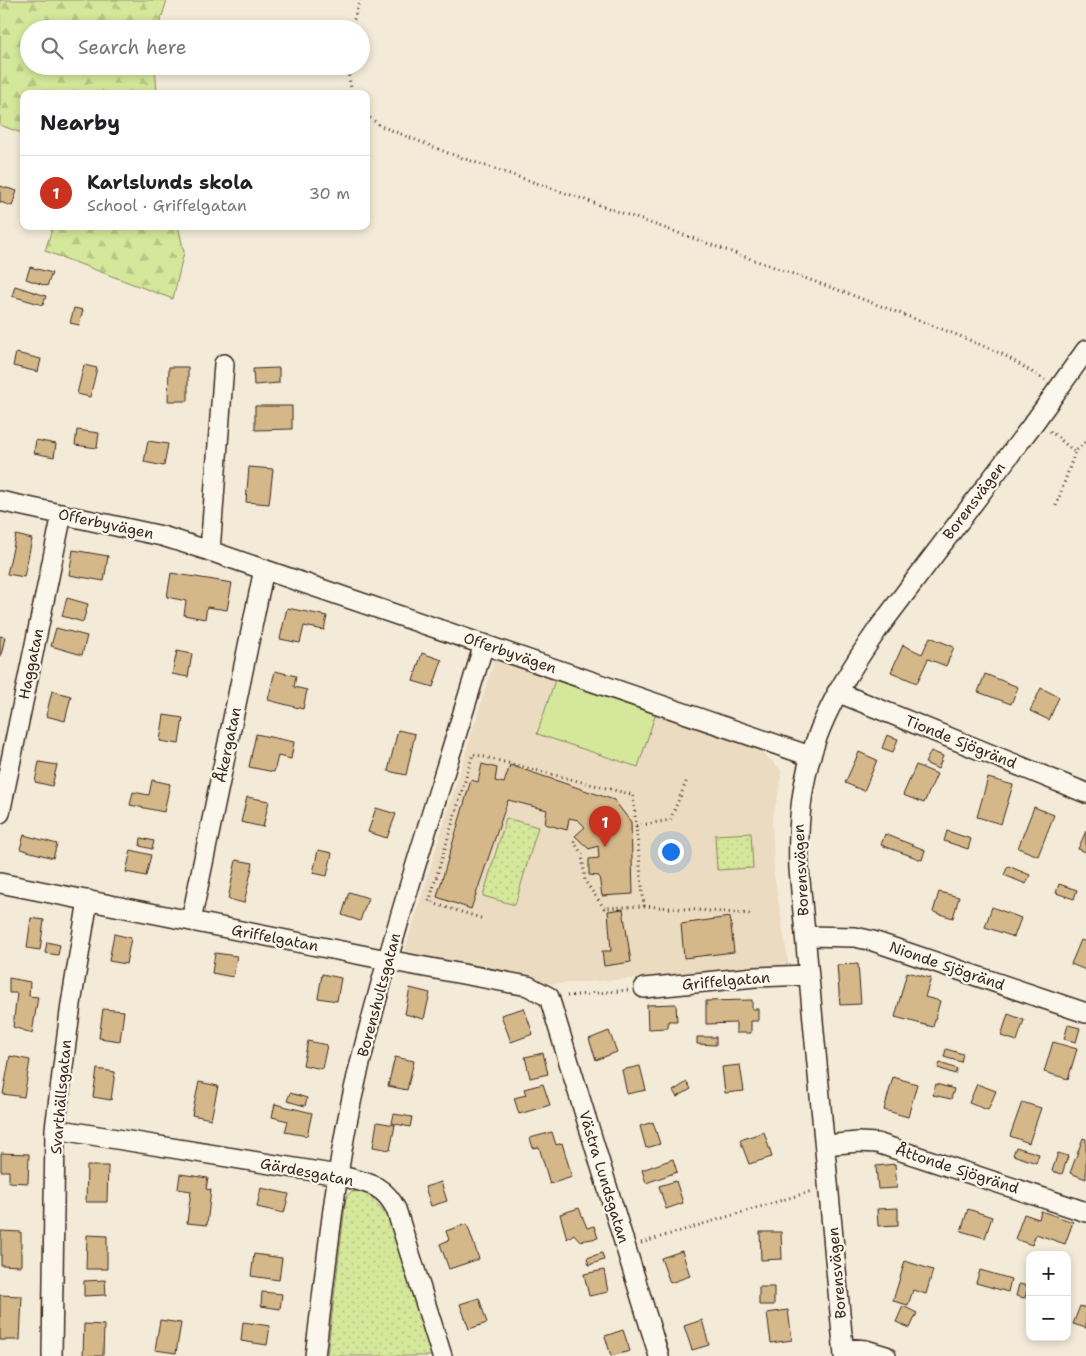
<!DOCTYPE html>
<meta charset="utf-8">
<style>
:root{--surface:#fff;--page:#f6f6f6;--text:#202124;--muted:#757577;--line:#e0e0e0;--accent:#c8321e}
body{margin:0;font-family:"Shantell Sans",sans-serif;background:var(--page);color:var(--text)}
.controls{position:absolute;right:15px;bottom:15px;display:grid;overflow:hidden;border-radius:10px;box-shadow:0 2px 8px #0003}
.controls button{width:45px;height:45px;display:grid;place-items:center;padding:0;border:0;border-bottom:1px solid var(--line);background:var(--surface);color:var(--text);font:25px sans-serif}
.you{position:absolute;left:670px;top:851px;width:18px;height:18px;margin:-12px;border:4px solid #fff;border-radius:50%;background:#1a73e8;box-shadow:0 0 0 8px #1a73e833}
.badge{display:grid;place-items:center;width:32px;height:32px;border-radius:50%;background:var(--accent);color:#fff;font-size:16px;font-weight:700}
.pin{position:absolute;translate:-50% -41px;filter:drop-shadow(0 1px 2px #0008)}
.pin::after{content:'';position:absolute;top:26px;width:18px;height:15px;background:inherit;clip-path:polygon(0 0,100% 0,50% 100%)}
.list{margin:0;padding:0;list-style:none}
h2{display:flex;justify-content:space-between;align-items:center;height:65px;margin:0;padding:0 20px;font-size:21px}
h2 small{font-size:16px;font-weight:400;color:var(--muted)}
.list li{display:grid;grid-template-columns:32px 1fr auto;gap:15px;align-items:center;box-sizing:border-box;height:75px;padding:0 20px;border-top:1px solid var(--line)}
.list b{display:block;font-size:19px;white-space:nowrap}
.list p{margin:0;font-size:16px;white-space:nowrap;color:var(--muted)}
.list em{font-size:16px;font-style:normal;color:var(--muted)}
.icon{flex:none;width:28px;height:28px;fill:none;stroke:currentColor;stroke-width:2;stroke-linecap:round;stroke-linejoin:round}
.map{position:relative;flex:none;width:1086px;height:1356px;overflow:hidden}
.search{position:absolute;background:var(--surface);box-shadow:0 2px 8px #0003;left:20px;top:20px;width:350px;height:55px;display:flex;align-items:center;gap:12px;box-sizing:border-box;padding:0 18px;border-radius:28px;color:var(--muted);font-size:19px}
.panel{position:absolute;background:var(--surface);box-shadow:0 2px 8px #0003;left:20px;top:90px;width:350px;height:140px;border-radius:10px}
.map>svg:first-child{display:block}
</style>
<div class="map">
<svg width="1086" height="1356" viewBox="0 0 1086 1356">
<defs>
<pattern id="forest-firs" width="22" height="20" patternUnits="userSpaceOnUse" patternTransform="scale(1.25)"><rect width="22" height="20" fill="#d4e79a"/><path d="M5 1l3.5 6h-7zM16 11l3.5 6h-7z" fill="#b7c684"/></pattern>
<pattern id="park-dots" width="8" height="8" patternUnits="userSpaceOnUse" patternTransform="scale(1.25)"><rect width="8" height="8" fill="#d4e79a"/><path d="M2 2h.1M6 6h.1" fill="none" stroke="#b7c684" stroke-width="1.8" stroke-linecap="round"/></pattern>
</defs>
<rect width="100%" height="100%" fill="#f3ead8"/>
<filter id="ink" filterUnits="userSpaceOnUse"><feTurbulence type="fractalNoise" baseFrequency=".02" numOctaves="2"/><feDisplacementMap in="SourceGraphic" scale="10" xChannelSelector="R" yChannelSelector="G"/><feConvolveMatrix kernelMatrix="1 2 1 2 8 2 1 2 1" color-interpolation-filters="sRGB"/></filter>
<g filter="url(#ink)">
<!-- built -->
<path fill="#eadbc1" d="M495,658L755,745L781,770L780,786L772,820L774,874L789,968L554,984L404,953Z"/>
<!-- forest -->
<path fill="url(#forest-firs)" stroke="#88885c" d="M0,0H167L158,29H29V66H155L157,94H24V134L0,125Z
M53,226H178L184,252L173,299L45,251Z"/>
<!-- park -->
<path fill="url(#park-dots)" stroke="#88885c" d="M506,818L538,827L515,905L483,896Z
M751,833L753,868L717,870L715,835Z
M358,1191L368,1194L388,1217L433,1356H327L346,1197L351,1192Z"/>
<!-- pitch -->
<path fill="#d4e79a" stroke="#88885c" d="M555,680L656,713L638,767L537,734Z"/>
<!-- building -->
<path fill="#d5b88a" stroke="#3b2a1e" d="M0,186L17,191L12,206L0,202Z
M30,267L52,273L47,286L26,279Z
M15,286L46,296L43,305L12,296Z
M74,308L83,310L79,325L70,323Z
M16,353L41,359L38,372L13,366Z
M84,365L97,368L90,397L77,394Z
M169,367H188V401H168Z
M279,368V383L254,385L253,369Z
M255,406H292V429L255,430Z
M77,430L99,433L97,448L75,445Z
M36,440L56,444L54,457L34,453Z
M148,441L168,444L164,466L144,462Z
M249,467L273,469L269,504L246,502Z
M16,535L32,539L24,577L7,574Z
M73,550L108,556L104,581L69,575Z
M171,573L232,583L227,610L207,607L205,619L184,615L186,601L167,597Z
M67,598L88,604L83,622L62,616Z
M287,608L327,616L324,630L304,626L300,643L280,639Z
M56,628L87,636L82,655L51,646Z
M0,636L5,637L1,656H0Z
M930,637L954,647L946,666L928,659L917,683L891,672L903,645L922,654Z
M177,651L192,654L188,677L172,674Z
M422,653L442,660L433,687L413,681Z
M275,671L296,676L294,687L307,690L303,709L268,700Z
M985,674L1018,687L1011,704L978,692Z
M1041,688L1059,697L1049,720L1030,711Z
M52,691L71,696L65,721L46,716Z
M164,715L183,718L179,744L160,741Z
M398,730L415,734L406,775L388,771Z
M256,734L294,742L291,759L278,756L274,772L249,767Z
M887,735L898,739L893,752L882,748Z
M931,751L943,756L938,769L925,763Z
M859,752L877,760L864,791L845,783Z
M39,762L57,765L52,786L35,782Z
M482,764L497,768L495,781L504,783L510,765L614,800L631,822L633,894L602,896L599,876L589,875V859L599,858L598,846L589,849L575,836L585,827L578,820L569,818L567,830L545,824L547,810L508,800L471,909L437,897L471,780L478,782Z
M916,765L937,774L924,803L903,795Z
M988,778L1013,785L1001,824L977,817Z
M152,780L170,784L164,812L130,805L133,792L149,795Z
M247,797L269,801L263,827L241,822Z
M1034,807L1054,815L1038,856L1018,848Z
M376,808L396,814L387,838L368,832Z
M947,831L971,839L968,849L944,841Z
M1086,831V852L1078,849Z
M885,834L925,850L922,860L881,845Z
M24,835L57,844L53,858L20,849Z
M141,838L154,841L152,849L140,846Z
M131,850L151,855L146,876L126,872Z
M318,850L332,853L327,876L313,873Z
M236,860L253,863L244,903L228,899Z
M1008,866L1030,875L1026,884L1004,875Z
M1059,884L1077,890L1074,899L1056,893Z
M349,892L368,898L360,921L342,915Z
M939,892L959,897L953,918L933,912Z
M992,907L1021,918L1014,937L985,927Z
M623,909L631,962L604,966L602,951H611L608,911Z
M730,917L734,952L684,958L681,924Z
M31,918L44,920L40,950L27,948Z
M114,934L131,938L126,964L109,961Z
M1081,940L1086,942V970L1071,964Z
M47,942L60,945L58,955L45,953Z
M215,953L237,956L233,977L212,973Z
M858,964L861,1004L840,1005L837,965Z
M907,972L931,978L925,997L940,1001L933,1027L895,1017Z
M322,974L341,978L337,1001L318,998Z
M9,978L30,982L29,996L38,997L32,1033L13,1027L17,993H9Z
M410,988L430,993L424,1019L405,1014Z
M752,1000V1009H758V1021H751V1033H736V1023L706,1024V1001Z
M676,1004L677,1021H668V1028L648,1029L647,1005Z
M524,1008L533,1034L511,1042L501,1015Z
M103,1009L124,1011L120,1041L99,1038Z
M1008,1014L1024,1020L1017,1041L1001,1036Z
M1068,1025L1080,1028L1076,1042L1064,1039Z
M609,1031L617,1052L596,1060L589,1039Z
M697,1037H716V1045L697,1044Z
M308,1041L327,1045L322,1069L303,1065Z
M1053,1042L1077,1049L1068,1079L1044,1072Z
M946,1049L963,1054L961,1062L944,1057Z
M543,1053L548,1074L530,1078L525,1057Z
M10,1056L30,1060L24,1097L3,1094Z
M395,1057L414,1061L407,1090L388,1086Z
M940,1063L957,1069L955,1074L938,1068Z
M740,1065L744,1091L725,1093L722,1067Z
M640,1066L646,1090L627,1094L622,1070Z
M97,1069L115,1072L111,1100L93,1097Z
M893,1077L917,1084L908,1117L884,1110Z
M199,1082L218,1086L211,1119L192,1115Z
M687,1082L691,1089L677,1097L673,1091Z
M543,1084L550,1105L519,1114L514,1098L526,1095L524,1089Z
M936,1084L954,1089L951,1099L933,1095Z
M977,1084L996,1091L988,1110L969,1103Z
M290,1093L307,1098L305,1106L287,1101Z
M1022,1102L1041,1108L1029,1143L1010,1136Z
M275,1104L312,1113L307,1136L285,1132L288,1121L272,1117Z
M394,1114L412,1117L410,1127L392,1123Z
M377,1122L395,1125L390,1150L373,1147Z
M653,1122L660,1144L646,1148L640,1126Z
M552,1132L556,1145L562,1143L572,1177L550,1184L539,1147L533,1148L530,1138Z
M764,1132L772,1157L749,1164L740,1140Z
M1083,1138L1086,1139V1179L1070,1173Z
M1016,1147L1039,1154L1036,1163L1013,1155Z
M1,1153L29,1154L28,1183L9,1182V1171H1Z
M1058,1153L1068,1156L1062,1174L1052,1171Z
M673,1159L677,1172L646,1183L642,1170Z
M895,1164L897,1188L878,1189L876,1166Z
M87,1166H108L107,1202H86Z
M180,1174L208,1178L206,1189L211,1190L207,1225L187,1223L191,1191L178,1189Z
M676,1181L683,1203L666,1209L659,1186Z
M441,1182L447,1201L431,1206L425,1187Z
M261,1188L289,1194L284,1213L257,1207Z
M579,1208L587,1228L594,1226L598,1238L580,1241L574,1234L567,1239L560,1214Z
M898,1208V1225L878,1226L877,1209Z
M968,1209L992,1217L985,1238L961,1231Z
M1041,1211L1073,1222L1065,1244L1036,1234L1032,1245L1015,1239L1024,1214L1039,1219Z
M467,1224L479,1259L449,1269L440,1244L449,1240L446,1231Z
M1,1231L21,1232V1266L1,1265Z
M760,1232H781L782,1259L761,1260Z
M87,1235L107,1236V1269H86Z
M682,1251L690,1276L670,1283L661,1258Z
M602,1253L604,1260L589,1265L587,1258Z
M254,1254L282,1258L279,1280L251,1276Z
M905,1261L933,1270L926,1294L913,1290L908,1305L893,1301Z
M604,1270L608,1292L589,1296L584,1274Z
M980,1270L1011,1279L1008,1292L976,1283Z
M105,1280L106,1295L84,1296V1281Z
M1019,1284L1028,1286L1025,1298L1016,1296Z
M759,1287H774V1305H759Z
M262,1292L282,1294L280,1309L261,1306Z
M0,1295L22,1296L20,1340H0Z
M479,1298L487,1323L469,1329L460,1304Z
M903,1306L917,1313L910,1328L896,1322Z
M1080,1306L1086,1308V1328L1073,1324Z
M788,1310L792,1340L771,1343L767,1313Z
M160,1320L181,1323L176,1353L155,1350Z
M702,1320L709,1345L692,1350L684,1326Z
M243,1322L270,1326L267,1345L241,1341Z
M84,1324L104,1325L103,1356H83Z
M623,1330L630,1351L611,1356L605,1336Z"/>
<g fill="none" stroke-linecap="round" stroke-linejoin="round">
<!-- minor casing -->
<g stroke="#3b2a1e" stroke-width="22">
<path id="minor" d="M0,501L162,536L210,551L810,756
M210,551L224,364
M837,692L1086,793
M0,813L62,514
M0,883L387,960L528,986L549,997L659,1356
M191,921L264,569
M805,936L855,937L873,941L1086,1013
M644,988L755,977L808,975
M55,1129L338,1175C365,1183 382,1182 396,1209L442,1356
M825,1145L858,1142L877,1143L1086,1212
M844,1348L866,1350L886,1356
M52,1356L55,1129L71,1004L88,900
M315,1356C327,1262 335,1167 357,1076C392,930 441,788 484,644
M844,1356L799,869C795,766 821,711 878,629L1036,420L1086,350"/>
</g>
<!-- path -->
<path stroke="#3b2a1e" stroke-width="3" stroke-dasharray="1 4" stroke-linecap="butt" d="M351,29L360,0
M347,66L352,94
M366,115L381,126L448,153L580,198L841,291L960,336L1004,355L1045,380
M1050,431L1075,452
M1056,506L1075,452L1086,441
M636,826L670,820L687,780
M644,906L750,914
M481,918L429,902L473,754L633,795L644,906L604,908L585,881L582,854L573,840
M567,996L628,990
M641,1243L812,1191"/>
<!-- minor -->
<use href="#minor" stroke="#fbf7ec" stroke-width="19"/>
</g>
</g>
<g text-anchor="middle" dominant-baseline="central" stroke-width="4.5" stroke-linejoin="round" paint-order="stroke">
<!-- street labels -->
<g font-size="15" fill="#3b2a1e" stroke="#fbf7ec">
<text transform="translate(974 501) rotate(-53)">Borensvägen</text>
<text transform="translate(106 524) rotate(12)">Offerbyvägen</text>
<text transform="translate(510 653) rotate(19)">Offerbyvägen</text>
<text transform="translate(31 664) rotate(-78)">Haggatan</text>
<text transform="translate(961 742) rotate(22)">Tionde Sjögränd</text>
<text transform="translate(228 745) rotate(-78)">Åkergatan</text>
<text transform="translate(801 870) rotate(-93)">Borensvägen</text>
<text transform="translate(275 938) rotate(11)">Griffelgatan</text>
<text transform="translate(947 966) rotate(19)">Nionde Sjögränd</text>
<text transform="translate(726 981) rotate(-5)">Griffelgatan</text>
<text transform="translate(379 995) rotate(-75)">Borenshultsgatan</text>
<text transform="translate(61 1097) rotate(-85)">Svarthällsgatan</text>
<text transform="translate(957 1169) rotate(18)">Åttonde Sjögränd</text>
<text transform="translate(307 1172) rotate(11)">Gärdesgatan</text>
<text transform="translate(604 1177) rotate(73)">Västra Lundsgatan</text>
<text transform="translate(837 1273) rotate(-95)">Borensvägen</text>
</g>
</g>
</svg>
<div class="controls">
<button>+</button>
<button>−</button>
</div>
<div class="you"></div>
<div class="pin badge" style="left:605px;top:847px">1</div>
<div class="search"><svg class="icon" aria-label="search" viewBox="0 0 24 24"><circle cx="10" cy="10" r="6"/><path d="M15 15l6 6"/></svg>Search here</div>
<section class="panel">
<h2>Nearby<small></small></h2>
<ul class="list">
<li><span class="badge">1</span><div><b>Karlslunds skola</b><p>School · Griffelgatan</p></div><em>30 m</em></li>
</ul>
</section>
</div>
